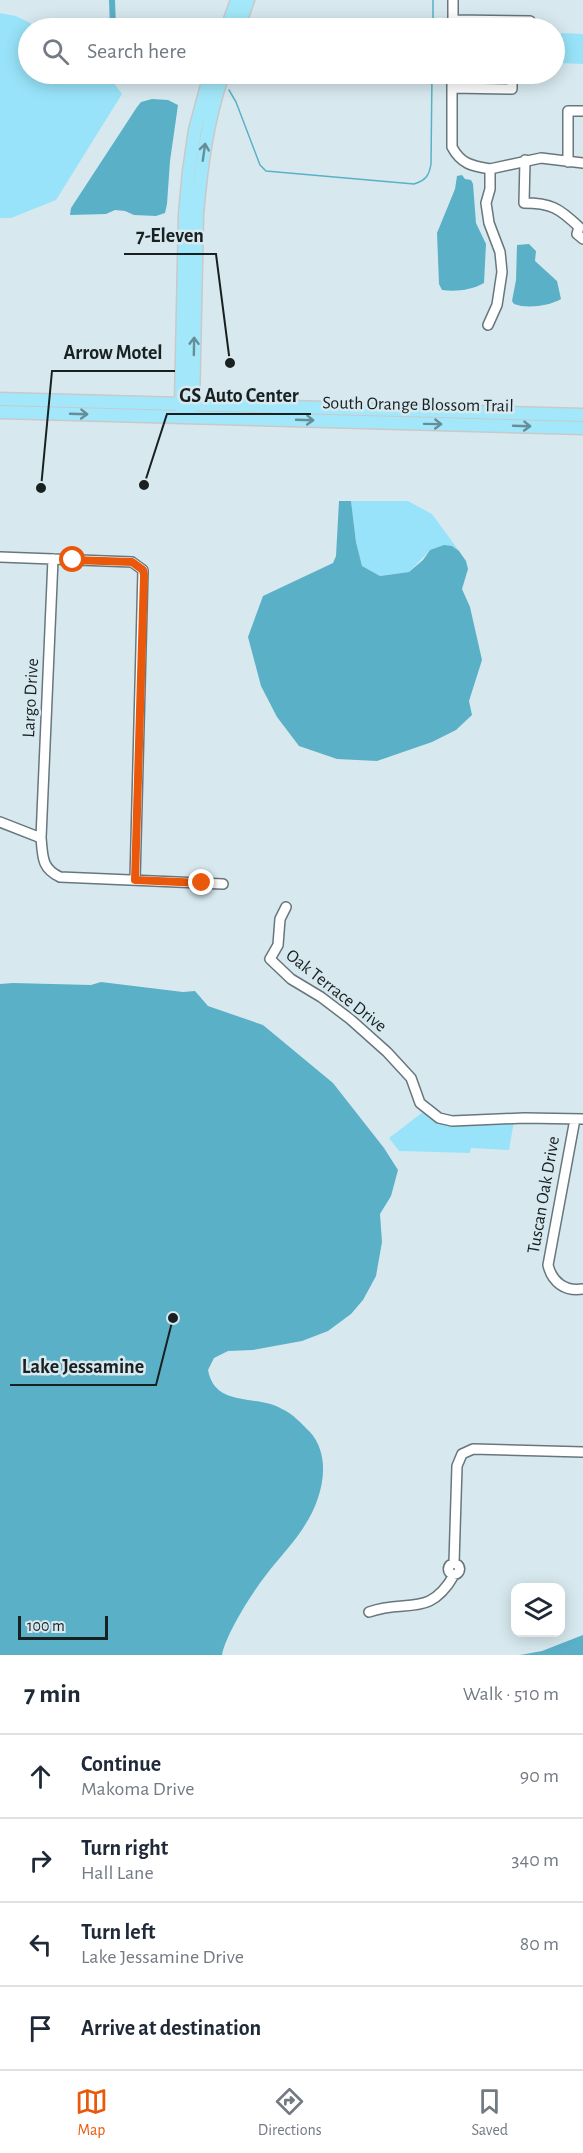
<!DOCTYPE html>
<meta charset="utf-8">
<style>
:root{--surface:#fff;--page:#f2f2f3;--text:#1f2937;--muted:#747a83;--line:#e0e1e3;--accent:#ea580c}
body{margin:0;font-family:"Alegreya Sans",sans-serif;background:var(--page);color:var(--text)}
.controls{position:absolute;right:18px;bottom:18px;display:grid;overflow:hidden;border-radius:12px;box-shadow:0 3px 15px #0003}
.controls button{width:54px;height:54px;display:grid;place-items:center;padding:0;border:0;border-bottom:2px solid var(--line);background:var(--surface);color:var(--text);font:30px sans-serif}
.scale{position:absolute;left:18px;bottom:15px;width:90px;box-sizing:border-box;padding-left:6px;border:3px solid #192022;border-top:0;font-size:16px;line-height:21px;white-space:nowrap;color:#192022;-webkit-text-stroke:4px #d7e9ef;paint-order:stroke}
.stop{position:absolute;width:18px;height:18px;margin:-14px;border:4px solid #ea580c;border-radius:50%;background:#fff}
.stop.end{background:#ea580c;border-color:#fff;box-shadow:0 2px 6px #0008}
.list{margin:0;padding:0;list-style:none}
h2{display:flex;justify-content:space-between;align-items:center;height:78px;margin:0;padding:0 24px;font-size:26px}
h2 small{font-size:20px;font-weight:400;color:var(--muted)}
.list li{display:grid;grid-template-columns:39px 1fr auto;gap:18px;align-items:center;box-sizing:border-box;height:84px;padding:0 24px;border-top:2px solid var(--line)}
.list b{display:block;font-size:22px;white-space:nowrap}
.list p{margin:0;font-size:20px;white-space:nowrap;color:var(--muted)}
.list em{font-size:20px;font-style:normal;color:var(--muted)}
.icon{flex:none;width:33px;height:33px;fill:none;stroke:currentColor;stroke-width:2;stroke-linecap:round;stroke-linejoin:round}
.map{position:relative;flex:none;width:583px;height:1655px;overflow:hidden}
.search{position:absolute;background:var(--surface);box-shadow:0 3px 15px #0003;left:18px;right:18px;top:18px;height:66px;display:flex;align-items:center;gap:15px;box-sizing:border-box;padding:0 21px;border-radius:33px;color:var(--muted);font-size:22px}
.sheet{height:414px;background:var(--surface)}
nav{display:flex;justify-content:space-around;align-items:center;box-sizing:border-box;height:84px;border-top:2px solid var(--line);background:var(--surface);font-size:16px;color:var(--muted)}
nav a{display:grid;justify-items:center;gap:3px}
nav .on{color:var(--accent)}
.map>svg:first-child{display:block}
</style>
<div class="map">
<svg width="583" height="1655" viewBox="0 0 583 1655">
<rect width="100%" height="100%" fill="#d7e9ef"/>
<!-- green -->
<path fill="#98e3f9" d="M0,13L16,16L40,28H28V74H107L122,94L56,200L11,218H0Z
M562,33L583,34V64L561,63L559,60V36Z
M351,501H408L432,514L459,551L452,546L430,550L409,572L380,576L362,566L356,542Z
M423,1112L436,1121H514L509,1150L471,1148L470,1153L399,1151L389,1138Z"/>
<!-- water -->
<path fill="#5ab0c7" d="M152,99L168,100L178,105L170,161L167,204L165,213L156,216L134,215L125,211L115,210L106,214L70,215L71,208L137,107L141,102Z
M462,175L465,179L471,180L473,184L476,223L486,244L484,283C472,290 456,292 442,290L439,284L437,233L455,189L457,176Z
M529,244L536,251L535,261L557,281L561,299C549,306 527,309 514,304L512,301L516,280L517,245Z
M339,501H351L356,542L362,566L380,576L409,572L423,560L430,550L444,545L452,546L459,551L466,561L468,569L462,589L470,607L482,660L469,701L472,715L456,730L432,742L377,761L337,759L299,746L277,717L261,686L248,637L263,596L333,563L336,556Z
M101,982L183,992L195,991L208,1006L263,1025L333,1083L384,1148L398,1170L391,1196L380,1214L382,1242L376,1276L363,1300L351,1314L328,1331L302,1341L253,1350L228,1351L214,1358L208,1370C215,1408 256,1394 282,1409C293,1414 302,1424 310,1432C333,1458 322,1499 305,1525C294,1543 278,1559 266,1575C252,1593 226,1634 222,1655H0V984L13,983L91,985Z
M583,1635V1655H520L542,1651Z"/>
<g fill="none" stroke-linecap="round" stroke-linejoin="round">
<!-- stream -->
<path stroke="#5ab0c7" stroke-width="1.5" d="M433,28V0
M229,90L236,102L260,165L266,171L414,184C426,180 429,176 431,164L432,74"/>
<!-- canal -->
<path stroke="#5ab0c7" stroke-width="6" d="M112,0L113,28
M126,74L192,77"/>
<!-- minor casing -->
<g stroke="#67777c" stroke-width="12">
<path id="minor" d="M453,20L530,21
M453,28V0
M452,74V147C461,164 472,166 490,169
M452,88L512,89V74
M525,160L524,203C551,203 559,208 579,227
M568,162V111H583
M579,227L577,234L583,239
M488,325L497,305L502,272L500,252L489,223L486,203L490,189V169L541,158L583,163
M0,557L132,562L143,570L135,880
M53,559L41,838C43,856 41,868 60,877L223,884
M0,822L41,838
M286,907L280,919L278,945L270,959L291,979L321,997L350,1019L387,1052L411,1078L420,1103L439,1118L452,1121L524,1118L583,1119
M575,1119L548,1265C552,1282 565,1292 583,1289
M454,1563L457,1466L462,1454L473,1449L583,1452
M448.5 1569a5.5 5.5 0 1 1 11 0a5.5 5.5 0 1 1-11 0Z
M369,1612C406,1598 429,1619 454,1575"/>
</g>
<!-- major casing -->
<g stroke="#c8c9ca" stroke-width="15">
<path id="major" d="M227,28L237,0
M238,28L248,0
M0,399L583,415
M189,410L193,405L197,215C201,167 207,120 223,74
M182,411L181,404L185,214L189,171L195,130L210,74
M0,412L583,428"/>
</g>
<!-- minor -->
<use href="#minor" stroke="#fff" stroke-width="9"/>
<!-- major -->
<use href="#major" stroke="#a3e8fa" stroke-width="12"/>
</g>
<!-- one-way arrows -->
<defs><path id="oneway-shaft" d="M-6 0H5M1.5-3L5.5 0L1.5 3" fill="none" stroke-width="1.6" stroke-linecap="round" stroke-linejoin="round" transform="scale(1.5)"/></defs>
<g stroke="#658e99">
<use href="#oneway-shaft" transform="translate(204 152) rotate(-82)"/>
<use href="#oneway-shaft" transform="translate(194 346) rotate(-89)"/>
<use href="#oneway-shaft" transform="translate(79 414) rotate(2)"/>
<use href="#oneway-shaft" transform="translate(305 420) rotate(2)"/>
<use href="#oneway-shaft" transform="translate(433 424) rotate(1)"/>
<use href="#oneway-shaft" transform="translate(522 426) rotate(2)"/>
</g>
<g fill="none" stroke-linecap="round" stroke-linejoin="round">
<!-- route -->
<path stroke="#ea580c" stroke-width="8" d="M73,560L132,562L143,570L144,575L135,880L202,883"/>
</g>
<g text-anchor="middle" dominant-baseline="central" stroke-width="5" stroke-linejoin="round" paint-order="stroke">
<!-- street labels -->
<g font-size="18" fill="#192022" stroke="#d7e9ef">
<text transform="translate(418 405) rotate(1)">South Orange Blossom Trail</text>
<text transform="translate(31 698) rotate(-87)">Largo Drive</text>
<text transform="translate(336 991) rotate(38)">Oak Terrace Drive</text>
<text transform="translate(544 1195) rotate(-80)">Tuscan Oak Drive</text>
</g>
</g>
<!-- callouts -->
<path fill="none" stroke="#192022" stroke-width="2" d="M230 363L216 254H124M41 488L52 371H175M144 485L167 414H311M173 1318L156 1385H10"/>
<g fill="#192022" stroke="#d7e9ef" stroke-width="2">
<circle cx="230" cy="363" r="6"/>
<circle cx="41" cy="488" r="6"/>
<circle cx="144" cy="485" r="6"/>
<circle cx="173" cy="1318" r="6"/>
</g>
<g font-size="20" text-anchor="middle" font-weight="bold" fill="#192022" stroke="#d7e9ef" stroke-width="5" stroke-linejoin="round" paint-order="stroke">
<text x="170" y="242">7-Eleven</text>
<text x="113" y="359">Arrow Motel</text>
<text x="239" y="402">GS Auto Center</text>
<text x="83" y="1373">Lake Jessamine</text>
</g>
</svg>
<div class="controls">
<button><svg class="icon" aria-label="layers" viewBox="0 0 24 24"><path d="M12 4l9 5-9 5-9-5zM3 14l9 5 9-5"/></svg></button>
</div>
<div class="scale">100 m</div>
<div class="stop" style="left:73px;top:560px"></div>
<div class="stop end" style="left:202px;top:883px"></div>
<div class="search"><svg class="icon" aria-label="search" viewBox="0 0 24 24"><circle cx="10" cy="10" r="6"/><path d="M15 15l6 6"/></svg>Search here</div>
</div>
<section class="sheet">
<h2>7 min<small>Walk · 510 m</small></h2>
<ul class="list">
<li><svg class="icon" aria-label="ahead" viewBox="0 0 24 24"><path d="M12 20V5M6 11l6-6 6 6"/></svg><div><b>Continue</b><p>Makoma Drive</p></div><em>90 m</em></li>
<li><svg class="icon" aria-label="right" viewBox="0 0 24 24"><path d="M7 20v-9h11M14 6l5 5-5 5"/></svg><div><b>Turn right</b><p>Hall Lane</p></div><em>340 m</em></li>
<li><svg class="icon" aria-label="left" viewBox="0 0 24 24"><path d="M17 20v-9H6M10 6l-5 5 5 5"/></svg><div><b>Turn left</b><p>Lake Jessamine Drive</p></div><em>80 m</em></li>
<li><svg class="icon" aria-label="arrive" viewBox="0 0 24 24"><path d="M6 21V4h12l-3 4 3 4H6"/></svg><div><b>Arrive at destination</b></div></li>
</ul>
</section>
<nav>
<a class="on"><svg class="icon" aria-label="map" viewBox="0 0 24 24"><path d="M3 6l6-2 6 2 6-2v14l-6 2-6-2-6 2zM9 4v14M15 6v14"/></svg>Map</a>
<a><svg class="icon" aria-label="directions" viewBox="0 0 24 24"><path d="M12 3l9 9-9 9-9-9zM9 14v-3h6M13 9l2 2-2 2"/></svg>Directions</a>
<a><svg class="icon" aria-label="saved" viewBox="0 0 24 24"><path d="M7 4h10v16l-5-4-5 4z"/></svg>Saved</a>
</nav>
